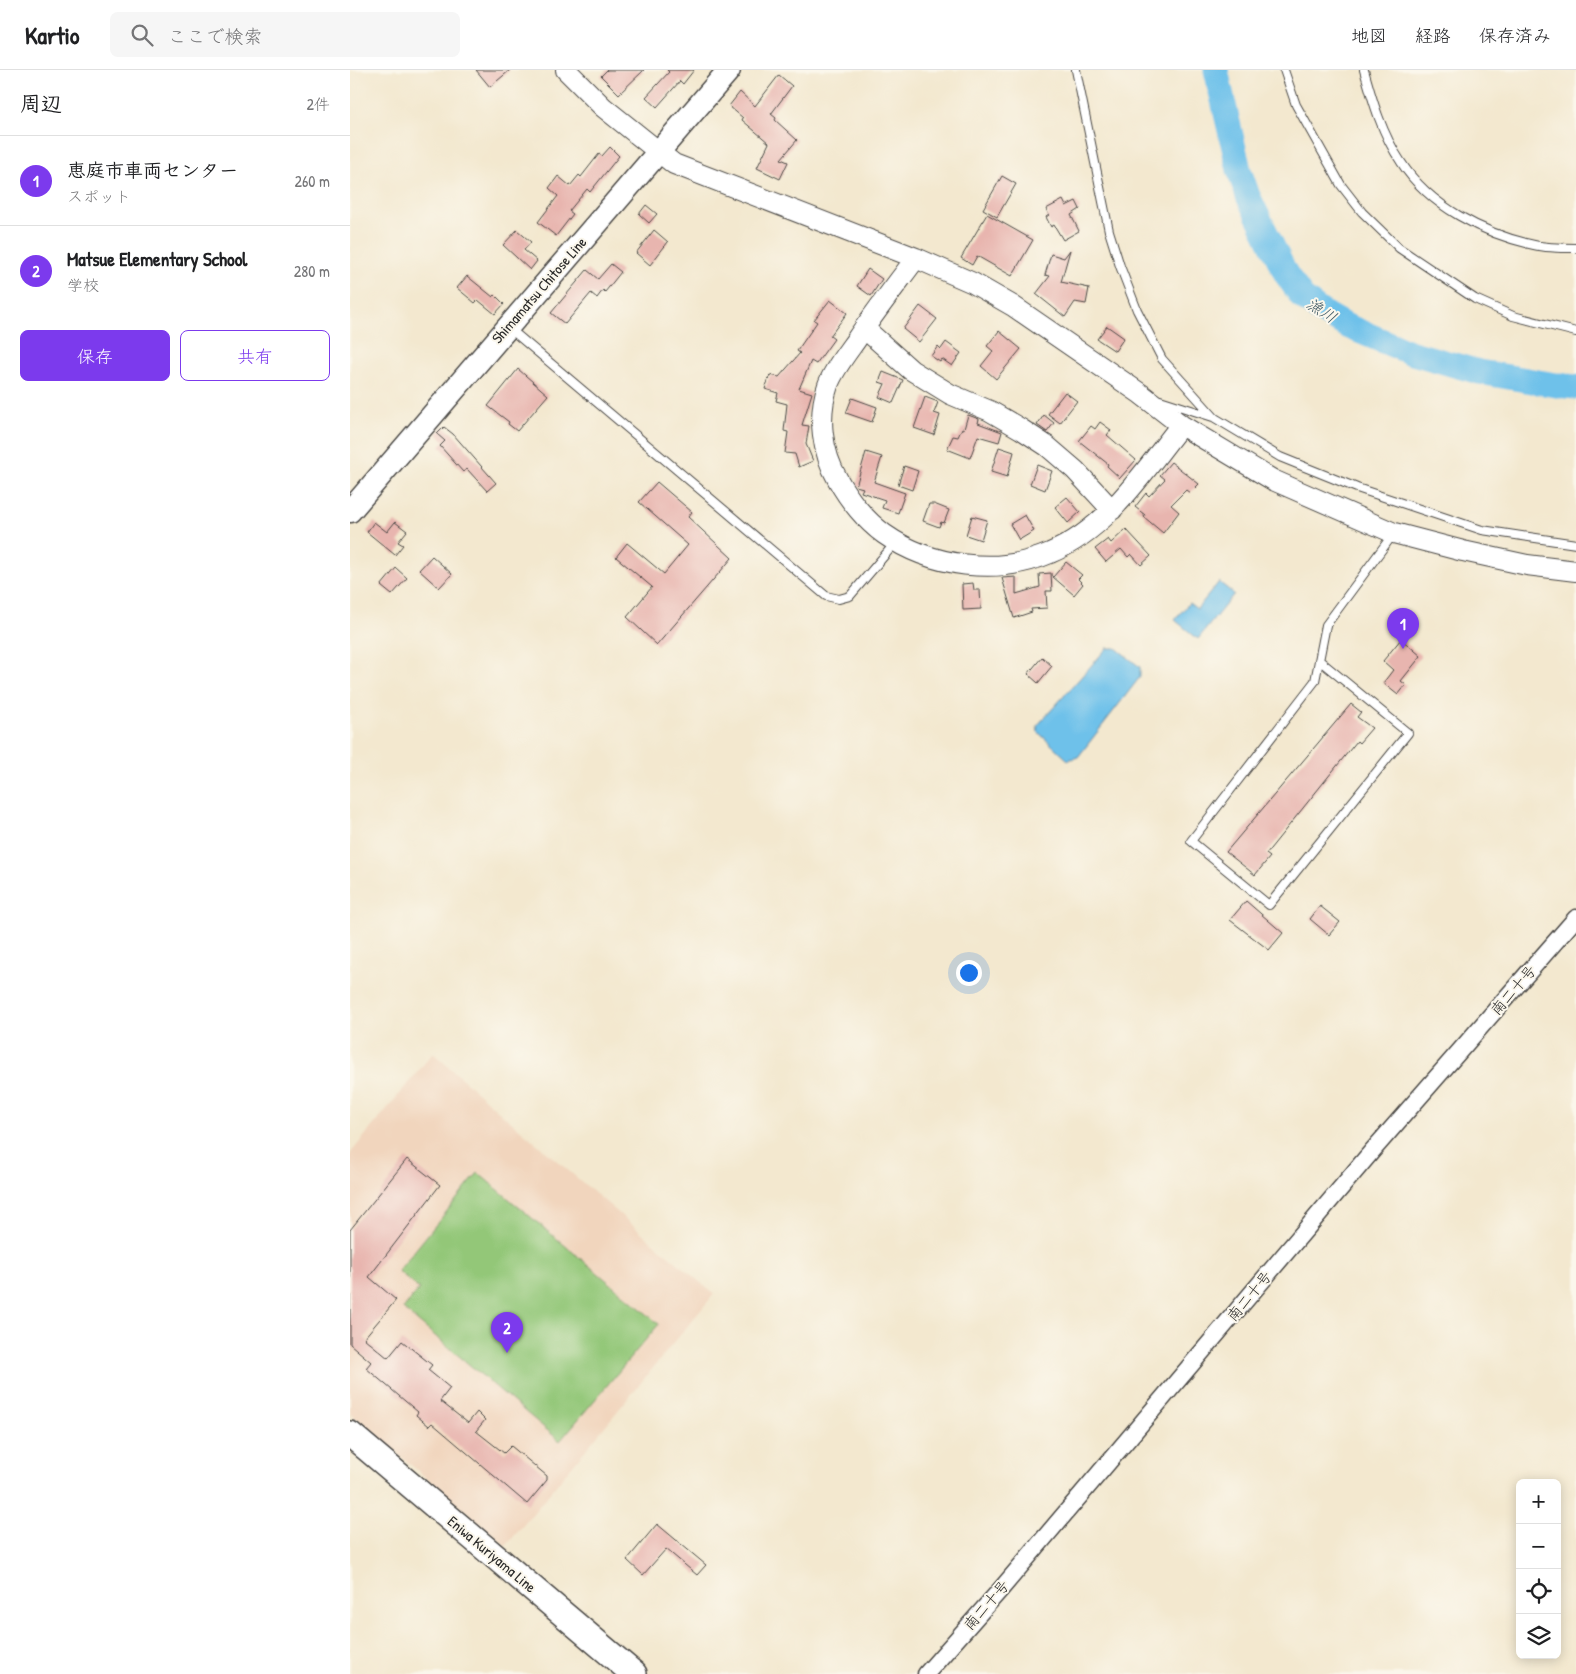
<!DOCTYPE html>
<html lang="ja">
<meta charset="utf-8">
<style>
:root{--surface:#fff;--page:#f6f6f6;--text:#202124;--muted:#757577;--line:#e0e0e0;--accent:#7c3aed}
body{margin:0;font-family:"Patrick Hand","Klee One",sans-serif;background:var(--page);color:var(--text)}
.controls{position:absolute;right:15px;bottom:15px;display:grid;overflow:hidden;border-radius:8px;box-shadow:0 2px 12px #0003}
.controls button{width:45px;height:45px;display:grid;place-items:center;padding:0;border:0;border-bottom:1px solid var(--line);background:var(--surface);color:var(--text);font:25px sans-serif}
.you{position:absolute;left:618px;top:902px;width:18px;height:18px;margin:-12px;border:4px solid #fff;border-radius:50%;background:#1a73e8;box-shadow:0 0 0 8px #1a73e833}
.badge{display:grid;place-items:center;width:32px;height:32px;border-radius:50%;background:var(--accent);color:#fff;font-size:16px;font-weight:700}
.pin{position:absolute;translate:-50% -41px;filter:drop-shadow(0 1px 2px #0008)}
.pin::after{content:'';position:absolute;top:26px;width:18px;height:15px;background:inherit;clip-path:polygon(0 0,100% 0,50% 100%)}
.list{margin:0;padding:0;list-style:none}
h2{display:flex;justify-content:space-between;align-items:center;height:65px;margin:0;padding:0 20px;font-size:21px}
h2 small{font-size:16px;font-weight:400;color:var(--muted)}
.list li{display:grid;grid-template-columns:32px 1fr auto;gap:15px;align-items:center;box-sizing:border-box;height:90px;padding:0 20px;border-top:1px solid var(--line)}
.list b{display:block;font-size:19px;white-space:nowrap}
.list p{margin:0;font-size:16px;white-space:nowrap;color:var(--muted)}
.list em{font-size:16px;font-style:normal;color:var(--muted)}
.actions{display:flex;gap:10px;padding:15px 20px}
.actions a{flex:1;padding:11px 0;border:1px solid var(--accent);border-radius:8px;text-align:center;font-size:18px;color:var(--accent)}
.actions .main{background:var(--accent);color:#fff}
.icon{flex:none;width:28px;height:28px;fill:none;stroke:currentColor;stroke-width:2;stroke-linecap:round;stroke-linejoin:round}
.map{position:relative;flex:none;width:1226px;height:1604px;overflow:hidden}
header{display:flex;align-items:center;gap:30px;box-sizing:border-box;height:70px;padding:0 25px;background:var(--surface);border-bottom:1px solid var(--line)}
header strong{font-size:24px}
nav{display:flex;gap:28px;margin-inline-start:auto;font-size:18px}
.search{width:350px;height:45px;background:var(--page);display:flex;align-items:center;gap:12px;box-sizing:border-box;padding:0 18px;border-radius:8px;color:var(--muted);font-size:19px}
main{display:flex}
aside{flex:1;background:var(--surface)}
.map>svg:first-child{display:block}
</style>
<header>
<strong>Kartio</strong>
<div class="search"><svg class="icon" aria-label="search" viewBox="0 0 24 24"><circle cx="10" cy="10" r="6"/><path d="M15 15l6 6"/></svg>ここで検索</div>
<nav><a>地図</a><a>経路</a><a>保存済み</a></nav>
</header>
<main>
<aside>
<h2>周辺<small>2件</small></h2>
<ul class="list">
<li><span class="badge">1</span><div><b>恵庭市車両センター</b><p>スポット</p></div><em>260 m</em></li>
<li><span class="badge">2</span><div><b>Matsue Elementary School</b><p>学校</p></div><em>280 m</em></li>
</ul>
<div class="actions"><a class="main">保存</a><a>共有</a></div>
</aside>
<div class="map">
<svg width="1226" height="1604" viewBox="0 0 1226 1604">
<rect width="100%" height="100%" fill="#fbf7ec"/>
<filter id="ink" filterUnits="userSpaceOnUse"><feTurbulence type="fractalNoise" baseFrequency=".02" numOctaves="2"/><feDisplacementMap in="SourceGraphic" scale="10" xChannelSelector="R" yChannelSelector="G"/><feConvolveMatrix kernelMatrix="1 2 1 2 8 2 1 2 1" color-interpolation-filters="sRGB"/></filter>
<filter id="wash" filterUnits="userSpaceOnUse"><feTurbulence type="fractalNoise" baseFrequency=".0096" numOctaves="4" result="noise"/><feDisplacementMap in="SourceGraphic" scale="20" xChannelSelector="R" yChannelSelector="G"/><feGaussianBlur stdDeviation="1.12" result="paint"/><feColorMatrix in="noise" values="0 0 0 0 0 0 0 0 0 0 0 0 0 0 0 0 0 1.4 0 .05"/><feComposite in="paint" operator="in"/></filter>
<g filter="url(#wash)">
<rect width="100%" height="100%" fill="#f3e8cf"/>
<!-- built -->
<path fill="#f1d5bd" d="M83,983L154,1046L364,1224L156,1476L0,1343V1084Z"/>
<!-- green -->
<path fill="#93c778" stroke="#5f7952" d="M128,1103L309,1254L210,1371L53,1239L69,1219L48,1201Z"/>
<!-- water -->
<path fill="#6ec1ea" stroke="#4c768a" d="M869,512L884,524L848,569L825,550L839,533L847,539Z
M757,578H766L790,597V607L728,687L718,690L688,662L687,656Z"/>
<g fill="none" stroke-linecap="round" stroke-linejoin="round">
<!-- river -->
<path stroke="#6ec1ea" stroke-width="25" d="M866,0L889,100L898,126L936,204L952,227L969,240L997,256L1059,282L1129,302L1206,315L1226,317"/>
</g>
<g id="blocks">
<!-- building -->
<path fill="#e8b5af" d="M126,0H160L140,17Z
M257,0H294L269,24L251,6Z
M317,0H344L333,14L330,11L307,37L296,27L319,2Z
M429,5L442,16L421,44L426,48L425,50L447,70L431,89L438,92L430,109L407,98L419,73L392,50L393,48L379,36L390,22L405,36Z
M260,77L269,86L240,122L237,119L219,141L223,144L206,166L188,152L208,126L199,118L208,106L220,116L229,105L231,107L249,84L252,86Z
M652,106L666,114L647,147L633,139Z
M713,130L716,136L726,131L730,139L721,145L729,161L713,170L704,155L701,157L696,147L699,145L696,139Z
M296,135L307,144L299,153L289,144Z
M637,144L683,170L662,206L627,186L622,195L611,188Z
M167,160L181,172L174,180L187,191L180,200L153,175Z
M304,160L318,172L300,195L286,183Z
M720,180L711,212L739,218L736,234L725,232L715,247L686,224L700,206L695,205L701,184L714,188Z
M261,194L271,202L255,222L253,220L247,228L241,223L215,254L201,243L237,200L248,209Z
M518,199L532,209L521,226L507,216Z
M117,206L143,227L145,225L154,234L145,244L128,230L125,233L107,218Z
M480,230L497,243L480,266L484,269L466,294L461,291L449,319L462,323L452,355L459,356L456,374L463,391L449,397L445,384L435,383L438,362L434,361L437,334L426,331L428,323L415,319L420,305L429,307L450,283L447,281L467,252L464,250Z
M570,236L587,249L569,272L553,259Z
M757,256L774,268L765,281L747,269Z
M649,261L671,279L646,309L631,296L643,281L637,276Z
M596,272L611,283L602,296L592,289L590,292L581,286L588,276L591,279Z
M168,299L198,325L167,361L158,354L159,352L138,336Z
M533,302L553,310L543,333L529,327L535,314L529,312Z
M715,322L727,331L710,353L698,344Z
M575,327L588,332L584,343L590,345L584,365L564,358Z
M502,328L527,337L522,352L496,343Z
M618,345L629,349L628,353L652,362L649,372L628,366L620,388L597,379L603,366L608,367L612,358L614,359Z
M694,345L704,353L697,362L687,355Z
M750,352L761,360L757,365L786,390L770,408L757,396L758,394L729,371L741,356L745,359Z
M94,357L103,364L146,413L137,421L117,399L113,402L90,376L95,371L87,364Z
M649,377L664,382L657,407L641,402Z
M516,382L532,387L524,412L555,423L548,443L532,438L535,430L511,422L513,418L506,416Z
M821,392L849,414L840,423L836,420L821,435L829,442L813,463L794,447L795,445L785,437L796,423L799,426L815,409L810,405Z
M687,395L702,401L695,420L680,414Z
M554,396L568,401L562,420L548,415Z
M307,412L342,442L338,447L382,488L307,575L277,547L302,517L266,487L277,473L314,504L338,475L289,432Z
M717,427L730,442L718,453L705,437Z
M579,434H584L599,440L594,453L591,452L589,457L573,451Z
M675,445L684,461L669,470L660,454Z
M622,446L637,450L631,470L616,465Z
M24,452L37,462L45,452L57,461L48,472L53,475L45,485L17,462Z
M776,459L801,486L791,495L781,484L778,487L771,479L756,492L745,479L758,469L761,473Z
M82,486L102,504L89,518L69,500Z
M716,492L732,505L728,509L733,514L724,525L703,507Z
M46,498L57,508L42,525L31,516Z
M701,503L702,521H696L697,538L681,539L682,542L664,548L652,508L666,507V524L690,517L689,504Z
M623,513L624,520H630L631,539L613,540L612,514Z
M1051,569L1071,586L1051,611L1056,615L1048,625L1033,613L1043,600L1033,591Z
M692,587L702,596L688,613L678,604Z
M1001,634L1011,642L1007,647L1022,658L1009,673L1007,671L916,784L920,787L905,805L876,782Z
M896,831L933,863L919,880L880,850Z
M970,836L990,852L979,865L960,849Z
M57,1089L90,1115L19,1207L46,1230L14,1268L38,1288L52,1271L82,1295L78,1300L100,1318L90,1331L118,1353L127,1342L135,1350L126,1361L154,1383L161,1376L197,1406V1410L177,1434L82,1353L79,1356L66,1345L68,1342L16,1298L21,1292L0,1274V1160Z
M307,1454L356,1495L347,1505L316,1479L293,1505L277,1490Z"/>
</g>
</g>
<g filter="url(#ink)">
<use href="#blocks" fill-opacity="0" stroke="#494744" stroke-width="1"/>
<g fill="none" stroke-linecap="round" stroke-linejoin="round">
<!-- service casing -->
<g stroke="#494744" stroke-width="10">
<path id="service" d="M726,0L759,161L770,196L787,240L812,289L865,348L930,387L1007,418L1132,460L1226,474
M934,0L946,35L991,115L1012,142L1049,178L1125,229L1163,246L1226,262
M1014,0C1023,32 1032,64 1051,92C1079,136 1134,164 1184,175C1197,178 1213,178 1226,178
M159,258L476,526L489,529L500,526L546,472
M810,330L863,347
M969,590L1058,663L919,835L841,771L965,611L976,555L1044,463"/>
</g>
<!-- minor casing -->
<g stroke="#494744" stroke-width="19">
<path id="minor" d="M576,1604L651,1519L1023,1080L1226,848"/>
</g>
<!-- tertiary casing -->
<g stroke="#494744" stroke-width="22">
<path id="tertiary" d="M216,0L253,37L324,94L566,188L623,213L663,236L791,324L831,355L923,410L1044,463L1113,481L1177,495L1226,501
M566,188C546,215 525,242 506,270C496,284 484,299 478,315C467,347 472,382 488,410C499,430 516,451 534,464C581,497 648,506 700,483C758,459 793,402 831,355
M514,258L561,300L600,324L640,341L671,359L697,376L725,400L762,440"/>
</g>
<!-- secondary casing -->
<g stroke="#494744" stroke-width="25">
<path id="secondary" d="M0,441L379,0"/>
</g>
<!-- primary casing -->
<g stroke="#494744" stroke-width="28">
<path id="primary" d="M0,1364L284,1604"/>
</g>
<!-- service -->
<use href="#service" stroke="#fff" stroke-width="8"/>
<!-- minor -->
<use href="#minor" stroke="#fff" stroke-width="16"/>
<!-- tertiary -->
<use href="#tertiary" stroke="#fff" stroke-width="20"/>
<!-- secondary -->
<use href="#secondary" stroke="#fff" stroke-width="22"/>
<!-- primary -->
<use href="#primary" stroke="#fff" stroke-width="25"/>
</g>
</g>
<g text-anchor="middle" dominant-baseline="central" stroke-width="4" stroke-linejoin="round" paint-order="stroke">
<!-- street labels -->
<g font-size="15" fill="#2b2b2b" stroke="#fbf7ec">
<text transform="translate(189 220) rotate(-49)">Shimamatsu Chitose Line</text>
<text transform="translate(1163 920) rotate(-49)">南二十号</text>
<text transform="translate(899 1226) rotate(-50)">南二十号</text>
<text transform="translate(142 1484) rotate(40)">Eniwa Kuriyama Line</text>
<text transform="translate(636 1535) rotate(-49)">南二十号</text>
</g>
<!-- water labels -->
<g font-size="16" font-style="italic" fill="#3f5864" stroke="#fbf7ec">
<text transform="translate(972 240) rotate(33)">漁川</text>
</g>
</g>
</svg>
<div class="controls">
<button>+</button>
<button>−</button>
<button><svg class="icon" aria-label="locate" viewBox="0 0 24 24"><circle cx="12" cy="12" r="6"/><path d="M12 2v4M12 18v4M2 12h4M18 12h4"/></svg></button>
<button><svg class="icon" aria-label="layers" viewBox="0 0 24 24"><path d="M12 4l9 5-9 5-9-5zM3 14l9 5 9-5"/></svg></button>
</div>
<div class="you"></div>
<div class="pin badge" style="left:1053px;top:579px">1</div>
<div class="pin badge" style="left:157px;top:1283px">2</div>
</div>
</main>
